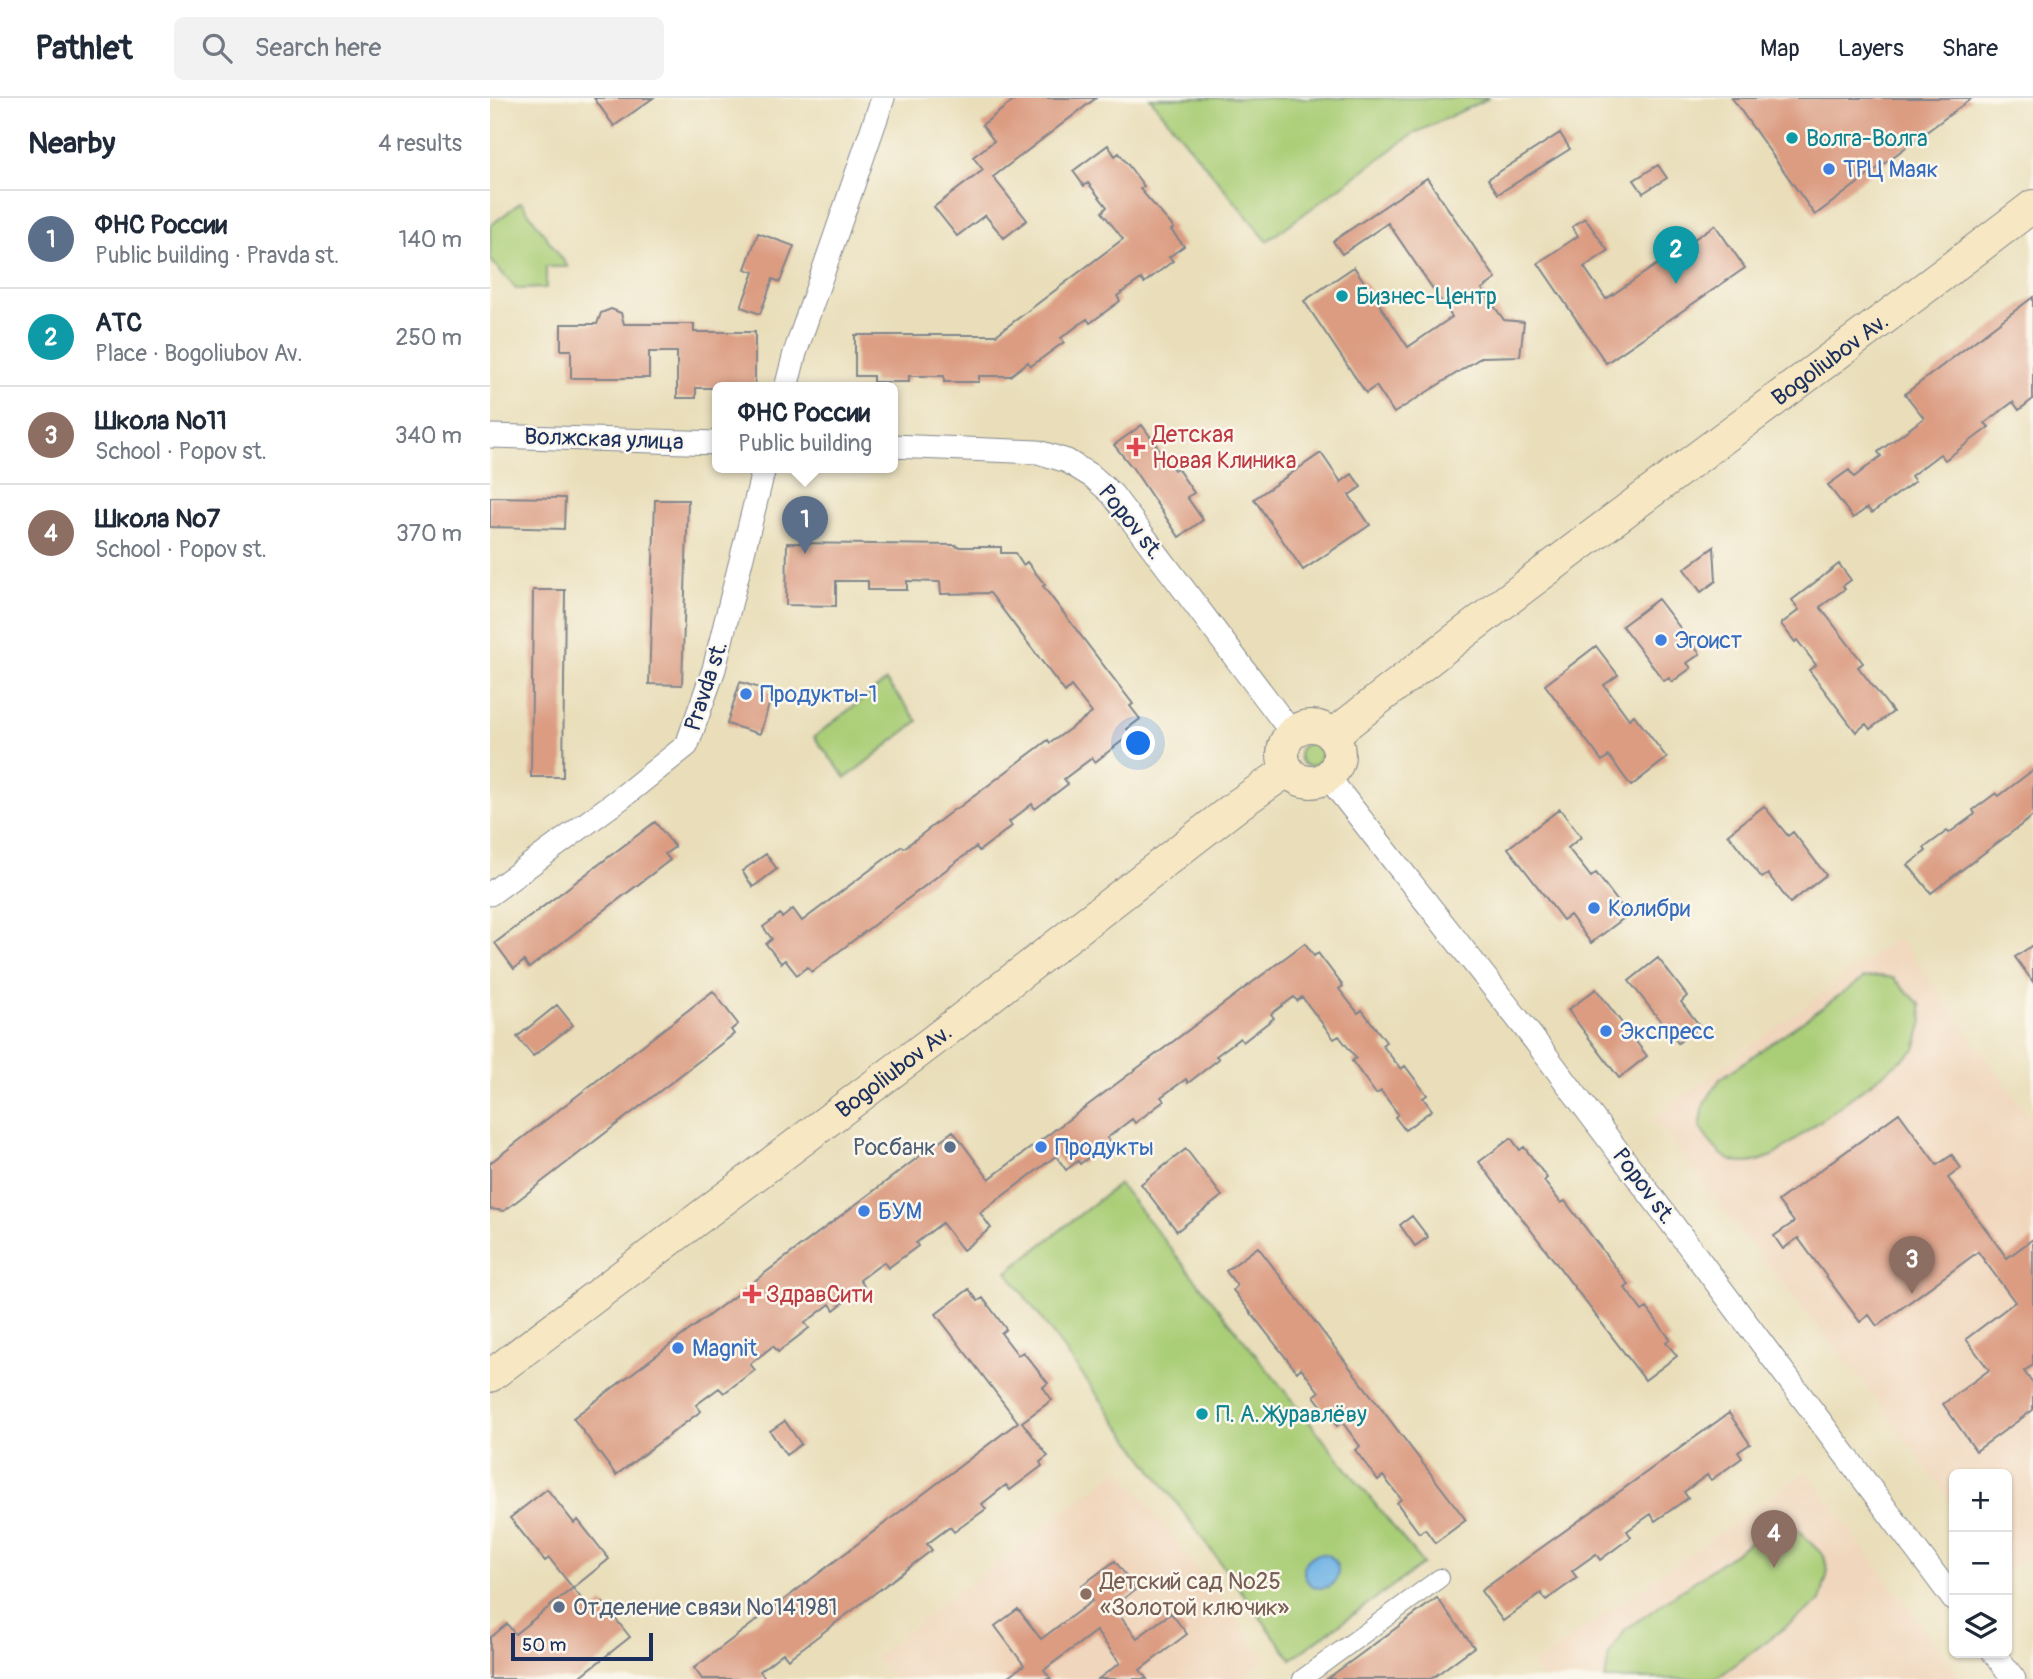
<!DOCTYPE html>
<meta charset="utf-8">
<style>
:root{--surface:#fff;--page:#f2f2f3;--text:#1f2937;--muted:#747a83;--line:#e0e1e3;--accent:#db2777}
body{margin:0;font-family:Pangolin,sans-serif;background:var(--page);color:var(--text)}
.controls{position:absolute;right:21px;bottom:21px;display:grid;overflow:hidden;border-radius:10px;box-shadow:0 2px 5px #0004}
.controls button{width:63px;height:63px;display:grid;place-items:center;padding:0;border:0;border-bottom:2px solid var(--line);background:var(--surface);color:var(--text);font:35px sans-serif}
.scale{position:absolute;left:21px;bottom:18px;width:142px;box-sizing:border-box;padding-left:7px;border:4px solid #1b2f5e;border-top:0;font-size:19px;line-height:24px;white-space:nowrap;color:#1b2f5e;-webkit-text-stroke:5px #fbf7ec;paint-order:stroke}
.you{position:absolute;left:649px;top:646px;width:24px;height:24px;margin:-18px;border:5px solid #fff;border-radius:50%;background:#1a73e8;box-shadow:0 0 0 10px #1a73e833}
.badge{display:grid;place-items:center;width:46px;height:46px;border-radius:50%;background:var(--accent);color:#fff;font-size:23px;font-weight:700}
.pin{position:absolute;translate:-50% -58px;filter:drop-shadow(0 2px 4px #0008)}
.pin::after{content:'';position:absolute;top:37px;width:24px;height:21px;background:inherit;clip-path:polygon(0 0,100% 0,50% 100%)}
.popup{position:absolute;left:222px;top:284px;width:186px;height:91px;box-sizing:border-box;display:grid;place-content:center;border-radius:10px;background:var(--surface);filter:drop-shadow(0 2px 5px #0005);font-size:23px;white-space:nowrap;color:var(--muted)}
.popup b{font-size:26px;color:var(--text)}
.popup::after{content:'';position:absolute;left:50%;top:100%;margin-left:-14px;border:14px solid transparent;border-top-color:var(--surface)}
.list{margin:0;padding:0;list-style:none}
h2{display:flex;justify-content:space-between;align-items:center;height:91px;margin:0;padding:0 28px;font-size:30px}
h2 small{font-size:23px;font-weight:400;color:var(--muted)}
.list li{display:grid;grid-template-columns:46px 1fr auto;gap:21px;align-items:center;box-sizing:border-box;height:98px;padding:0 28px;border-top:2px solid var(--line)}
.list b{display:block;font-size:26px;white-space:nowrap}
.list p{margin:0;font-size:23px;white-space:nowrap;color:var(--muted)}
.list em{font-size:23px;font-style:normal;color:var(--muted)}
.icon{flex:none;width:38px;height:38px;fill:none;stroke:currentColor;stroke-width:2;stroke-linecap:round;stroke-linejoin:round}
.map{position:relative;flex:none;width:1543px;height:1581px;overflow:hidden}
header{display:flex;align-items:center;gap:42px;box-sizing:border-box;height:98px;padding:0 35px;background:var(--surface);border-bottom:2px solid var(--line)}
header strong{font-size:33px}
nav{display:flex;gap:38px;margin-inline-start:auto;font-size:24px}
.search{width:490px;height:63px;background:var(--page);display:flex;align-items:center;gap:18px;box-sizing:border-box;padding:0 24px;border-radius:10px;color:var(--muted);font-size:26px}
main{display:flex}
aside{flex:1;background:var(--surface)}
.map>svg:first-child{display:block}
</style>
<header>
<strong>Pathlet</strong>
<div class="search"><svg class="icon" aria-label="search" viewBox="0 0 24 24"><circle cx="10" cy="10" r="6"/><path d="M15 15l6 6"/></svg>Search here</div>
<nav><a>Map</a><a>Layers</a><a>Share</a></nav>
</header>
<main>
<aside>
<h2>Nearby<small>4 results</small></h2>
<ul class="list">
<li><span class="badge" style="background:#5c6f8a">1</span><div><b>ФНС России</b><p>Public building · Pravda st.</p></div><em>140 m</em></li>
<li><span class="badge" style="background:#0f9aa8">2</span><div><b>АТС</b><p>Place · Bogoliubov Av.</p></div><em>250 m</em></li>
<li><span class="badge" style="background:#8d6e63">3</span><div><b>Школа №11</b><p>School · Popov st.</p></div><em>340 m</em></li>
<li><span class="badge" style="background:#8d6e63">4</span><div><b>Школа №7</b><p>School · Popov st.</p></div><em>370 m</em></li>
</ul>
</aside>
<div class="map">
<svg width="1543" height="1581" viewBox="0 0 1543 1581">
<rect width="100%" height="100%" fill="#fbf7ec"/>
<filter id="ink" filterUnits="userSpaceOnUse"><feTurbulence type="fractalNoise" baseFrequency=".0143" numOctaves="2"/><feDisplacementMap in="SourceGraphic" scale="14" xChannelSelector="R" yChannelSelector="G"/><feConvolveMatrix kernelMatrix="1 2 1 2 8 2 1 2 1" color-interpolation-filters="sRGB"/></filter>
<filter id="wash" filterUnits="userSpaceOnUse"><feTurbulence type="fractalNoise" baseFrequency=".00686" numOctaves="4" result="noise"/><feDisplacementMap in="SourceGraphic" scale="28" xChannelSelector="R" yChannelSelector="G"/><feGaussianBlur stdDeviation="1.57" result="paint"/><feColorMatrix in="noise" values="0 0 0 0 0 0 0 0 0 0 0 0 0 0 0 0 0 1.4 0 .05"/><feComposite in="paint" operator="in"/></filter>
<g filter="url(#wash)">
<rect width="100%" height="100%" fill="#e9deb9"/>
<!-- built -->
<path fill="#f0d6bc" d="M1408,839L1543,1024V1454L1517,1474V1376H1464V1407L1370,1280L1233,1112L1164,1020Z
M630,1371L776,1561L750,1581H403L385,1558Z
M1316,1373L1471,1581H1053L1043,1568Z"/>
<!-- green -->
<path fill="#aace77" stroke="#627e6a" stroke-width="2" d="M660,0H999L923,36L777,143Z
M31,104L78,169H56V190L26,191L0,161V128Z
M396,583L428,623L356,680L324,639Z
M809 657a11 11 0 1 1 22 0a11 11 0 1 1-22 0Z
M1389,878L1403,880L1430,906L1433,923L1425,952L1286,1056C1248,1075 1232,1064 1210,1030L1214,1006L1230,981L1374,880Z
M629,1086L933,1466L801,1561L517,1174Z
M1293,1430L1307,1431L1334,1458L1338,1474L1330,1503L1226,1581H1115L1119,1557L1135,1532L1279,1431Z"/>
<!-- water -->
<path fill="#70b3e5" stroke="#4671a2" stroke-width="2" d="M814 1473a17 17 0 1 1 34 0a17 17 0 1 1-34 0Z"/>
<g id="blocks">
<!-- building -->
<path fill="#db9c82" d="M104,0H163L124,28Z
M527,0H606L503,79L537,122L514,140L495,117L467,138L444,109L493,72L483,59L504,43L492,27Z
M1242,0H1482L1325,117Z
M1070,35L1080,51L1008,96L998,81Z
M618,47L625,58L629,55L654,88L650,91L684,130L681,132L694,148L679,159L683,163L654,185L651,181L627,198L630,203L600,225L597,221L571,240L574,244L541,268L538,264L520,278H489V284H454V278H419V284H383V278H365V237H506L633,141L612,114L617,109L598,85L594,88L583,73Z
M1168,67L1177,80L1153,95L1144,82Z
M937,80L1006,181L992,191L1014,222L1034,224L1030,258L992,259L904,315L886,288L876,295L814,203L864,169L918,249L962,219L898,125L852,156L843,143Z
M1095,120L1118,153L1094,169L1116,201L1225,127L1255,170L1116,265L1048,165L1088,138L1082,129Z
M268,135L304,148L290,184L283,181L270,216L251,209L264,174L255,171Z
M1543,199V301L1529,312L1523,304L1495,325L1499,329L1455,362L1450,356L1421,378L1425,383L1382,415L1377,410L1363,420L1338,387L1359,372L1364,379L1391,358L1388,354L1434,320L1415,296Z
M121,211L131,215L134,226H204V234H265V290H206V300H187V254H159V280H81V252H71V226H107L111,215Z
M652,327L684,372L687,370L704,395L697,399L713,422L689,439L642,369L624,347Z
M831,355L851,384L862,376L871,389L859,397L880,427L813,472L764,401Z
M0,399L75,400L74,431L0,429Z
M165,402H198L192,587L159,586Z
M297,445L466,447L467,449H511V455H525L533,467L537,464L555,487L553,488L643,606L640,608L650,621L637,631L641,636L605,664L602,660L574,681L578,686L545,711L542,706L519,724L522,728L489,753L486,749L322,874L317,869L307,877L295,862L291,865L276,846L282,841L273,829L290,816L292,820L303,811L312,823L412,748L414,750L466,710L467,711L558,642L560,645L602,615L581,588L575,594L500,495L451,496L450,484L417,483V492H378V483H346V508L296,507Z
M1224,449L1226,483L1211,494L1194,471Z
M1349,466L1361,482L1353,488L1355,491L1330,509L1373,565L1368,569L1403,614L1380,631L1376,626L1366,634L1319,572L1326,567L1307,542L1305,544L1291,526L1309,512L1302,502Z
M43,492H75L73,679H41Z
M1168,501L1210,556L1197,565L1201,570L1182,584L1179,580L1174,583L1132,528Z
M1106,548L1128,577L1114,587L1139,621L1144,617L1177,660L1141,688L1119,658L1112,663L1055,587Z
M250,584L283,594L270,636L237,626Z
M1543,672V718L1441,795L1418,767L1436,753L1434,750L1457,733L1459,735L1485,716L1483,712L1506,695L1509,698Z
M1274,708L1298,738L1303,734L1336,777L1300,805L1278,776L1272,780L1238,736Z
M1070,711L1091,739L1078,750L1101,779L1106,775L1138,817L1101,845L1080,817L1073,822L1018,750Z
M165,724L185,749L175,756L180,762L39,870L34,863L24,871L5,845Z
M276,756L287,771L263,789L252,773Z
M815,845L824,858L828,855L853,888L849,891L868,915L872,912L896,944L892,947L911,971L915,968L937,997L933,1000L942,1012L915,1032L905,1019L908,1016L891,993L886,996L862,963L866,960L849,938L844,941L812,899L807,903L804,899L781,916L784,920L753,944L750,940L726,958L729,961L698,985L696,981L671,999L674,1003L645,1025L642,1021L617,1040L620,1043L590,1066L588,1063L576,1072L566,1058L490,1115L501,1130L473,1152L452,1125L426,1145L428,1148L398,1170L394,1164L370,1182L374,1188L344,1212L340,1206L315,1225L319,1230L288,1254L283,1248L260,1266L265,1272L234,1295L229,1290L206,1307L211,1313L126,1377L83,1320L463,1033L499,1081Z
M1543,847V884L1525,859Z
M1168,860L1197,898L1191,904L1210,928L1188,945L1139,883Z
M1106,891L1157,958L1129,980L1078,912Z
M223,893L248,926L241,932L244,936L14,1113L0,1111V1065Z
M67,907L83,927L43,958L27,939Z
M1409,1015L1447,1067L1462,1057L1471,1070L1458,1080L1517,1160L1543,1141V1267L1534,1273L1543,1286V1312L1486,1353L1453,1306L1499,1272L1476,1241L1525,1204L1488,1154L1387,1228L1379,1217L1370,1224L1308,1140L1293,1151L1284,1138L1304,1124L1288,1103Z
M1021,1040L1030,1052L1034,1049L1057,1080L1054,1083L1071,1105L1075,1103L1139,1187L1135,1190L1152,1213L1157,1210L1180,1241L1176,1244L1187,1258L1155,1282L989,1064Z
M696,1051L732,1098L687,1133L651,1086Z
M922,1118L938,1139L925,1148L910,1127Z
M768,1149L976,1422L945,1445L935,1431L929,1435L907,1405L911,1401L893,1378L888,1382L865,1352L870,1348L852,1324L847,1328L824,1298L829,1294L811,1270L807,1274L743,1192L747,1188L736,1173Z
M479,1191L488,1203L493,1200L516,1231L511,1235L528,1257L533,1254L558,1285L553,1289L562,1302L532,1324L558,1358L550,1364L552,1368L520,1392L516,1387L492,1406L496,1411L464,1434L460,1429L437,1446L442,1452L298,1561L293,1555L270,1573L276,1581H212L204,1570L528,1324L446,1216Z
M1239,1315L1260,1346L1248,1354L1252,1360L1221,1382L1217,1377L1194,1394L1198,1400L1165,1423L1161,1416L1137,1433L1141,1439L1110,1462L1106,1456L1082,1473L1087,1480L1056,1502L1051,1495L1013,1523L991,1493Z
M295,1323L311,1346L296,1357L280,1333Z
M57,1391L84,1425L88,1422L119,1461L83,1490L59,1460L55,1463L20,1420Z
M625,1463L646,1491L623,1509L647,1540L681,1515L697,1536L650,1572L657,1581H608L630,1565L606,1533L554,1572L561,1581H515L534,1567L505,1528L528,1511L551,1541L602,1503L591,1488Z
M83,1490L102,1514L113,1505L140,1539L87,1581H0V1540L17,1526L25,1536Z
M947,1500L984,1549L941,1581H837Z"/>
</g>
</g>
<g filter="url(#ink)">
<use href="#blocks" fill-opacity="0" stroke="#82868c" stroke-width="2"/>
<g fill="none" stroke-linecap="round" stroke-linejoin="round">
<!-- pedestrian casing -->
<g stroke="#82868c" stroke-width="20">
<path id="pedestrian" d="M812,1581L950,1480"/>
</g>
<!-- minor casing -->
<g stroke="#82868c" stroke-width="25">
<path id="minor" d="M296,290L305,255L393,0
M0,338L228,345
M402,348L548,354L577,363L603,379L622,396L802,635
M838,679L1046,944L1464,1502
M0,796L131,700L197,647L224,571L274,370
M1504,1555L1524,1581"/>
</g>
<!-- secondary casing -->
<g stroke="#82868c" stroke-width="34">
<g id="secondary">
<circle cx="821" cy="656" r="28"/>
<path id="s1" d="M843,637C1072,455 1311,286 1543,108"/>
<path id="s2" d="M0,1278L443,943L749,706L798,672"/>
</g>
</g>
<!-- pedestrian -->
<use href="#pedestrian" stroke="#fff" stroke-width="18"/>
<!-- minor -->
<use href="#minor" stroke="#fff" stroke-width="23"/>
<!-- secondary -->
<use href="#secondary" stroke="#f7e8c3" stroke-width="32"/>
</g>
</g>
<!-- markers -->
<g fill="#0f9aa8" stroke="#fbf7ec" stroke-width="2.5">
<circle cx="1302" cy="40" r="7"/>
<circle cx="852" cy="198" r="7"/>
<circle cx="712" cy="1316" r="7"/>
</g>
<g fill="#3f7fe0" stroke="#fbf7ec" stroke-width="2.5">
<circle cx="1339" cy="71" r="7"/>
<circle cx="1171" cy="542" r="7"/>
<circle cx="256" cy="596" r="7"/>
<circle cx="1104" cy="810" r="7"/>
<circle cx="1116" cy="933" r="7"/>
<circle cx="551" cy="1049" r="7"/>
<circle cx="374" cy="1113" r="7"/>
<circle cx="188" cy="1250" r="7"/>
</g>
<g fill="#e0444e" stroke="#fbf7ec" stroke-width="2.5">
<path d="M642.5 338.5h7v7h7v7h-7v7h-7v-7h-7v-7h7z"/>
<path d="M258.5 1185.5h7v7h7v7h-7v7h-7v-7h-7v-7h7z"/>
</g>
<g fill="#5c6f8a" stroke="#fbf7ec" stroke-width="2.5">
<circle cx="460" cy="1049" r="7"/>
<circle cx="69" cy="1509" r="7"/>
</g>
<circle fill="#8d6e63" stroke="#fbf7ec" stroke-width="2.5" cx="596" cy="1496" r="7"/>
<g text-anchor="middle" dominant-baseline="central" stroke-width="5" stroke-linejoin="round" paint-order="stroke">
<!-- culture labels -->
<g font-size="23" fill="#0d838f" stroke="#fbf7ec" text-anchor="start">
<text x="1316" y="40">Волга-Волга</text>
<text x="866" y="198">Бизнес-Центр</text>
<text x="726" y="1316">П. А. Журавлёву</text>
</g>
<!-- shop labels -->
<g font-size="23" fill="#366cbe" stroke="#fbf7ec" text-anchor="start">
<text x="1353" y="71">ТРЦ Маяк</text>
<text x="1185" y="542">Эгоист</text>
<text x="270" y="596">Продукты-1</text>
<text x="1118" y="810">Колибри</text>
<text x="1130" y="933">Экспресс</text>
<text x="565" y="1049">Продукты</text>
<text x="388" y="1113">БУМ</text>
<text x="202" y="1250">Magnit</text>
</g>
<!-- street labels -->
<g font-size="23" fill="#1b2f5e" stroke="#fbf7ec">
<text stroke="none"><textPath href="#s1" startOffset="623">Bogoliubov Av.</textPath></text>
<text transform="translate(114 341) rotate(2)">Волжская улица</text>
<text transform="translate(641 424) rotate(51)">Popov st.</text>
<text transform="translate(216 588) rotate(-72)">Pravda st.</text>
<text stroke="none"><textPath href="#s2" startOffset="506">Bogoliubov Av.</textPath></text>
<text transform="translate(1154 1088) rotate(53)">Popov st.</text>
</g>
<!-- health labels -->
<g font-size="23" fill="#be3a42" stroke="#fbf7ec" text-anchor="start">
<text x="662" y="336">Детская<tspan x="662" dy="26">Новая Клиника</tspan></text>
<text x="276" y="1196">ЗдравСити</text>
</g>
<!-- service labels -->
<g font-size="23" fill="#4e5e75" stroke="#fbf7ec" text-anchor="end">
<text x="446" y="1049">Росбанк</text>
<text x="83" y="1509" text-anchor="start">Отделение связи №141981</text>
</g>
<!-- education labels -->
<g font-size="23" fill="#785e54" stroke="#fbf7ec" text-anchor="start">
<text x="610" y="1483">Детский сад №25<tspan x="610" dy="26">«Золотой ключик»</tspan></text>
</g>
</g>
</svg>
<div class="controls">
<button>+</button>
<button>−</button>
<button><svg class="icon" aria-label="layers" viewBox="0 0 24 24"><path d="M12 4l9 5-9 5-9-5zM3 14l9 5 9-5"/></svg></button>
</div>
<div class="scale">50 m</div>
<div class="you"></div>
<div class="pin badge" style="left:315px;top:456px;background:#5c6f8a">1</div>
<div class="popup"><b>ФНС России</b>Public building</div>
<div class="pin badge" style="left:1186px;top:186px;background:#0f9aa8">2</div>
<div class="pin badge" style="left:1422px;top:1196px;background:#8d6e63">3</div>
<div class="pin badge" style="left:1284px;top:1470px;background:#8d6e63">4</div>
</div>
</main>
